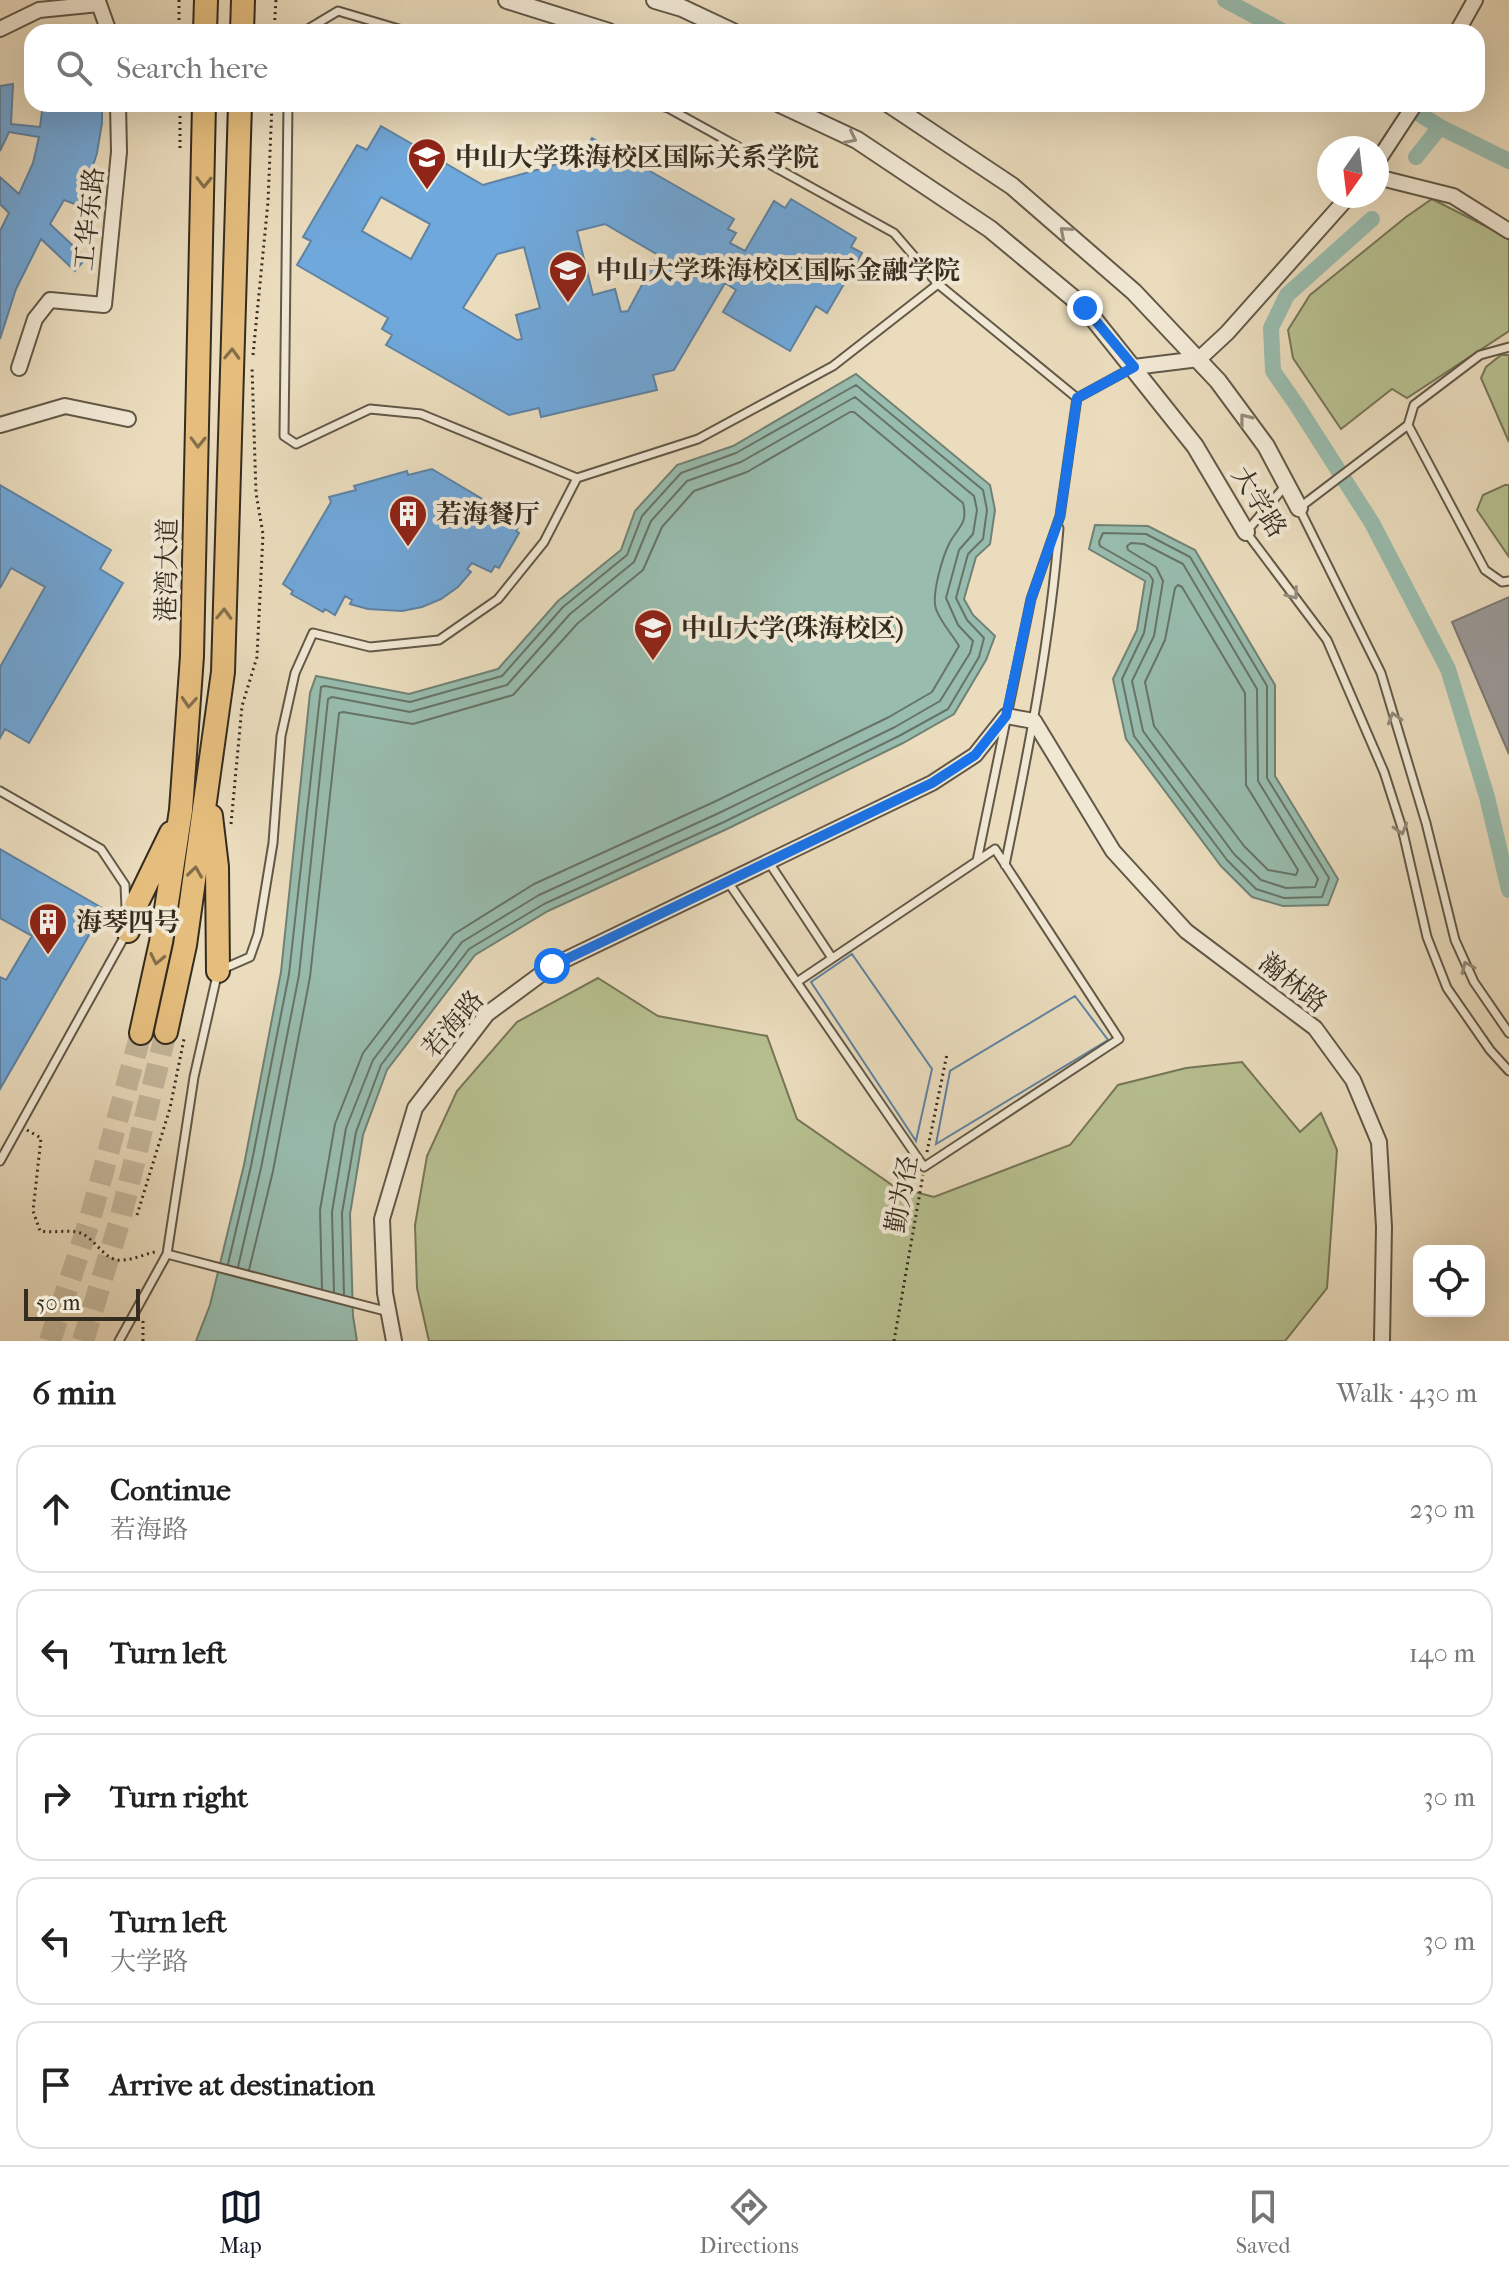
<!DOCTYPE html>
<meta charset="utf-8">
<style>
:root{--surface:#fff;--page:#f2f2f2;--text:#222;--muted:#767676;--line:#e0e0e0;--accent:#111827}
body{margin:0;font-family:"IM FELL French Canon","Noto Serif SC",serif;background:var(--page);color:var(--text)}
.controls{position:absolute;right:24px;bottom:24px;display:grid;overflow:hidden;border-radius:16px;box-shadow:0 8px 32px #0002}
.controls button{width:72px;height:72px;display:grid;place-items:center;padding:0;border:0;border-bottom:2px solid var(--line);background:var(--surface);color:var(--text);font:40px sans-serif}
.compass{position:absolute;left:1317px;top:136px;width:72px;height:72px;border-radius:50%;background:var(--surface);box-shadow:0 8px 32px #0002;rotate:194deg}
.scale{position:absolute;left:24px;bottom:20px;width:116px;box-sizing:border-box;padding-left:8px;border:4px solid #352c20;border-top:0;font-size:22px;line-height:28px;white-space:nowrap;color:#352c20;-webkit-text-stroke:6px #f1e8d4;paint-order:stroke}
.stop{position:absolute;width:24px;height:24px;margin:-18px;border:6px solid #1a73e8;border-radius:50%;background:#fff}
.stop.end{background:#1a73e8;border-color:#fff;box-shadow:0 2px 8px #0008}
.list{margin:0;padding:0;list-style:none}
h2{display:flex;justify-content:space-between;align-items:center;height:104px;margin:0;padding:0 32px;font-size:34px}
h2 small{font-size:26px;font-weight:400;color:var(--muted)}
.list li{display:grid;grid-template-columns:52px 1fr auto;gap:24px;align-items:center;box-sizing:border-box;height:128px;margin:0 16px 16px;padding:0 16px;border:2px solid var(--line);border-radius:24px}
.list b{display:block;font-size:30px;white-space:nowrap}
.list p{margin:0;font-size:26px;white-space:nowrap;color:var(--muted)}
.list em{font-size:26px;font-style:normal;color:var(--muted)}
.icon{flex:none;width:44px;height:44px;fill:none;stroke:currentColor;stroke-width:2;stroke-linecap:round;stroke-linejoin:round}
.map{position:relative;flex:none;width:1509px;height:1341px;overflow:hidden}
.search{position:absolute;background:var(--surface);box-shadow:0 8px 32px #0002;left:24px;right:24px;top:24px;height:88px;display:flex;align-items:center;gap:20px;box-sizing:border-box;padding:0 28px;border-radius:24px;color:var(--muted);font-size:30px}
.sheet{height:824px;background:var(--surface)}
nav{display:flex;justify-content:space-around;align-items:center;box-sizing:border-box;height:112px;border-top:2px solid var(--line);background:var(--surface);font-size:22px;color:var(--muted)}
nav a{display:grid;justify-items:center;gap:4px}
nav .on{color:var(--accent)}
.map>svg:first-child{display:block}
</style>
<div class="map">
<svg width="1509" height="1341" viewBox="0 0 1509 1341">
<rect width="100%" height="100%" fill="#eadcbd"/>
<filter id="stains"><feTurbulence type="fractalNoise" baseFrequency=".0025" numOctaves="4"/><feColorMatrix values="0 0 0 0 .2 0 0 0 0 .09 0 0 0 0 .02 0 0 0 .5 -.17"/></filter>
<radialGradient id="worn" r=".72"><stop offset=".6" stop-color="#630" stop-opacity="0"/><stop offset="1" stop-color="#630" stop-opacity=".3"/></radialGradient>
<!-- green -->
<path fill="#b7c090" stroke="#767658" stroke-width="2" d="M1432,199L1509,238V331L1407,398L1392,389L1341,429L1293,358L1288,330L1310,295L1406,217Z
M1501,355H1509V442L1481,378L1486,367Z
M1505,485H1509V557L1477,510L1483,495Z
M598,978L658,1016L767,1036L797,1119L895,1187L934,1197L1070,1145L1118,1085L1186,1068L1242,1062L1300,1132L1321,1113L1337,1150L1327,1288L1285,1341H429L417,1288L415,1225L427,1156L457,1091L517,1022Z"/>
<!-- water -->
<path fill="#98bcae" stroke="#708275" stroke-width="2" d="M856,374L990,485L995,510L990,544L976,557L964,599L973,615L995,636L986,660L954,714L903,743L727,829L548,911L475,955L387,1070L363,1135L350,1214L353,1316L357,1341H196L210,1305L244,1165L281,972L310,693L316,676L409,694L498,669L558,601L621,550L635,511L677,465L733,446Z
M1095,525L1148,526L1195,550L1275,685V776L1338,879L1328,905L1283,906L1252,897L1221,866L1126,739L1113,679L1137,630L1145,581L1089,549Z"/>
<!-- schools -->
<path fill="#6fa8dc" stroke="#5e83a4" stroke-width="2" fill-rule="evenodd" d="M13,84L11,124L40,127L43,104H102V123L97,153L80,206L64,200L50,224L86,258L75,271L41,239L16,289L0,339V231L9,213L0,204V177L19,194L33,163L39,137L9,132L0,151V86Z
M381,126L483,185L579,158L592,138L734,219L728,229L736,233L730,243L745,251L774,201L785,208L791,199L856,238L851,247L862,253L827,313L816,306L790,351L723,312L736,290L725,283L674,370L653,375L657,390L541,417L539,408L509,415L386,345L392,335L382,329L388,318L297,265L311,241L303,237L357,145L367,150ZM381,197L430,224L411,259L362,231ZM605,224L658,255L628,311L621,312L615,289L593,295L577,231ZM524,247L540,308L516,315L522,339L517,340L463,308L497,254Z
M432,469L521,522L516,531L519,533L499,568L495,566L491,572L472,563L467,569L471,572L458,587L441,599L422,607L402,611L368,609L350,604L352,600L345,596L335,615L325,609L323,612L291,594L293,591L283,584L331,502L329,497L356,490L354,486L407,471L408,475Z
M0,485L111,550L100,569L123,583L29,743L5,729L0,738V667L45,587L11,568L0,588Z
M0,849L104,909L0,1089V977L6,980L32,936L0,918Z
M852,954L932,1069L916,1141L811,982Z
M852,954L932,1069L916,1141L811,982Z
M1075,996L1108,1040L936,1144L950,1071Z
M1075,996L1108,1040L936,1144L950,1071Z"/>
<!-- industry -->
<path fill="#999" stroke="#7b7875" stroke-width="2" d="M1509,597V754L1452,622Z"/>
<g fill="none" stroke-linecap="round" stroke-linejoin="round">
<!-- shore -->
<path stroke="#667467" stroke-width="2" d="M1103,533L1146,534L1190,557L1267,686V778L1329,878L1322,897L1284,898L1256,889L1227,860L1134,736L1122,679L1144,633L1153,580L1149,574L1100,546L1099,542Z
M1131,543L1144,544L1183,564L1257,689L1258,781L1318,879L1315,887L1286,888L1261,880L1234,854L1143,731L1132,681L1154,636L1163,581L1156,567L1128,550L1127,546Z
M1178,585L1182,587L1245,693L1246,785L1298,870L1296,875L1268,870L1244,846L1154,726L1145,682L1165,640L1175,588Z
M228,1264L251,1166L289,974L321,687L325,686L410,702L502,676L563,607L627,555L642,516L681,473L736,453L856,385L983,490L987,510L983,539L968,554L956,598L967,620L984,638L979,657L948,709L899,736L724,822L544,904L469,949L381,1065L356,1132L342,1213L344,1295
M238,1267L261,1168L299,975L328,699L332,697L410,712L507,685L570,614L634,562L651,521L687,481L741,462L855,397L974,496L977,510L973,534L959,550L946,598L958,625L973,641L970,653L940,701L895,727L719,813L539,895L462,942L373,1060L346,1128L332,1212L334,1292
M249,1270L273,1171L310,977L339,713L343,712L413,724L513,695L578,623L643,570L662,527L694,491L747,472L850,412H854L963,503C968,524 959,526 950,542C943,555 931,595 936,609C941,623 952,634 959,646L932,692L889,717L714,802L534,884L454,934L363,1053L335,1124L320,1210L322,1289"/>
<!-- canal -->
<path stroke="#98bcae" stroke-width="16" d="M1225,0L1284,32
M1404,104L1440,127L1509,161
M1416,157L1440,127
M1372,219L1287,295L1271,328L1273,371L1296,404L1372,523L1448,669L1487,797L1509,890"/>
<!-- trunk-tunnel -->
<path stroke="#c6b99e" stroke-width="22" stroke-dasharray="22 11" stroke-linecap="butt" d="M50,1341L90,1219L141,1033
M83,1341L120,1220L166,1032"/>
<!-- service casing -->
<g stroke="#625847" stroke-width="11">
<path id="service" d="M303,32L338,11L409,32
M288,104L284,436L296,444L370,409L421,414L577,478L698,439L833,366L938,284
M655,104L668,108L894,233L938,284L1077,398
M1408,425L1414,405L1480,355L1509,347
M1286,485L1246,532L1327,640L1384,772L1402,828L1427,937L1447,988L1490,1050L1509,1071
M1509,581L1502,582L1485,570L1408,425L1299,508L1381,673L1426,823L1455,940L1474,982L1509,1033
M0,791L101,849L125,885L126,908
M768,861L832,958
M977,861L1031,599L1060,516L1077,398L1132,368
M1005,865C1028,753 1050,642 1059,528
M728,882L924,1167L1119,1039L995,849L797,982
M0,1161L127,932
M167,1254L389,1312
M119,1341L167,1254L194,1077L218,971L250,957L258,934L273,843L281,736L295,673L313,633L370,647L439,640L498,599L544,542L577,478"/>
</g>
<!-- minor casing -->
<g stroke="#625847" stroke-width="18">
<path id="minor" d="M0,29L39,10L99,4L109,32
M1457,32L1475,0
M1377,162L1415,104
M1377,177L1453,196L1509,231
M1134,367L1199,359L1227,333L1349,196
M19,368L35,319L50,300L104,305L119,152L118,104
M0,425L65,406L128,419
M394,1341L385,1293L382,1219L415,1108L487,1014L552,966L932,783L975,755L1006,716L1034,721L1113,851L1186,931L1315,1028L1353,1080L1379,1142L1384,1227L1382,1341"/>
</g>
<!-- tertiary casing -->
<g stroke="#625847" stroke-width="20">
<path id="tertiary" d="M507,0L609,32
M655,0L682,8L733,32
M780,104L857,140L990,229L1085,308L1195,446L1246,532
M889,104L1012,186L1134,292L1218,381L1266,446L1299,508"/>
</g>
<!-- trunk casing -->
<g stroke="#352c20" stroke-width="26">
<path id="trunk" d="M205,32L206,0
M242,32L243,0
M211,816L217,867L218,971
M128,931L136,905L171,833
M166,1032L185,945L223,672L240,104
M141,1033L161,942L181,810L192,656L204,104"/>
</g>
<!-- path -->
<path stroke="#352c20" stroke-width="3" stroke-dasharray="2 4" stroke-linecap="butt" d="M179,0V32
M274,32L276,0
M180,104V150
M253,355L268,202L272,104
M231,824L242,706L257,657L263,534L256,493L252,367
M27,1130L41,1138L33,1211L40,1231C52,1233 66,1230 77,1232C96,1236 103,1263 124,1260C135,1259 145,1254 155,1252
M927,1152L947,1054
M137,1215L170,1108L184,1039
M143,1341V1321
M894,1341L923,1175"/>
<!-- service -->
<use href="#service" stroke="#f1e8d4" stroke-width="7"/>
<!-- minor -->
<use href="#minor" stroke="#f1e8d4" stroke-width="14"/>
<!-- tertiary -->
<use href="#tertiary" stroke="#f1e8d4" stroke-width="16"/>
<!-- trunk -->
<use href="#trunk" stroke="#e5be7e" stroke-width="22"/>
</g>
<!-- one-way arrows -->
<defs><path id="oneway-chevron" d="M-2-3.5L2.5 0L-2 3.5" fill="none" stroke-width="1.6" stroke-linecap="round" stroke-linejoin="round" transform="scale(2)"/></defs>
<g stroke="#938a7a">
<use href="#oneway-chevron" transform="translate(851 138) rotate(27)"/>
<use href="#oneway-chevron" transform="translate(1065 232) rotate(-139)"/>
<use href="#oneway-chevron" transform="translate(1245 419) rotate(-128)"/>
<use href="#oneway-chevron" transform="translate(1293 594) rotate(53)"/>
<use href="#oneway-chevron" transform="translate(1394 718) rotate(-107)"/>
<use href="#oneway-chevron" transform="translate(1401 829) rotate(74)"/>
<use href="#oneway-chevron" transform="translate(1467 967) rotate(-114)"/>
</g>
<g stroke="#846e4a">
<use href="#oneway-chevron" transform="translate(204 182) rotate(91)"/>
<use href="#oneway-chevron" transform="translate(232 354) rotate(-88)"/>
<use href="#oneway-chevron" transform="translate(198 442) rotate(91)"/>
<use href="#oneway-chevron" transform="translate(224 614) rotate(-88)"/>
<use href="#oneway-chevron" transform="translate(189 702) rotate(94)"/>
<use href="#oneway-chevron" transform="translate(195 872) rotate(-82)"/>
<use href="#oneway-chevron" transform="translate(157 959) rotate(102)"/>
</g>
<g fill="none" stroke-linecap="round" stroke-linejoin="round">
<!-- route -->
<path stroke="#1a73e8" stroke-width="10" d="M552,966L932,783L975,755L1006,716L1031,599L1060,516L1077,398L1134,367L1085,308"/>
</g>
<!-- icons -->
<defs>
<g id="university-pin" transform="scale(2)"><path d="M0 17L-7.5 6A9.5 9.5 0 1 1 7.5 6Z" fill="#8f2418" stroke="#f1e8d4"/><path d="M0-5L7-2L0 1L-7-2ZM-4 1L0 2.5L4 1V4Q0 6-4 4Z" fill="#fff"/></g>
<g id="building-pin" transform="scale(2)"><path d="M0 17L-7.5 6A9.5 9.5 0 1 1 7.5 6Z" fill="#8f2418" stroke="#f1e8d4"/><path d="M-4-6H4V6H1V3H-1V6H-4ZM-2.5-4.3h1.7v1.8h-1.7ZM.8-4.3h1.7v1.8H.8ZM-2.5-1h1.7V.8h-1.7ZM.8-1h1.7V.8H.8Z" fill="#fff"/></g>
</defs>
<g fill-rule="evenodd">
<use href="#university-pin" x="427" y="157"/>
<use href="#university-pin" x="568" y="270"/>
<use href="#building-pin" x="408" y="514"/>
<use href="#university-pin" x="653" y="628"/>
<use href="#building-pin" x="48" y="922"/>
</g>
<g text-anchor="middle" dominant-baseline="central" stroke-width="8" stroke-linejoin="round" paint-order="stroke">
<!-- poi labels -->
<g font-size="26" font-weight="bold" fill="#352c20" stroke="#f1e8d4" text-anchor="start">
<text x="455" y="157">中山大学珠海校区国际关系学院</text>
<text x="596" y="270">中山大学珠海校区国际金融学院</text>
<text x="436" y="514">若海餐厅</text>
<text x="681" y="628">中山大学(珠海校区)</text>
<text x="76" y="922">海琴四号</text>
</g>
<!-- street labels -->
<g font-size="26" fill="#352c20" stroke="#f1e8d4">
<text transform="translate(89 219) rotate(-84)">工华东路</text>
<text transform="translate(1259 502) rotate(58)">大学路</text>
<text transform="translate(167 570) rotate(-89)">港湾大道</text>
<text transform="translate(1293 983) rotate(38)">瀚林路</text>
<text transform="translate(453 1024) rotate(-49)">若海路</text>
<text transform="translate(902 1194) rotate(-80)">勤为径</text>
</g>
</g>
<rect width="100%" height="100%" filter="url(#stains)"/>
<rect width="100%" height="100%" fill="url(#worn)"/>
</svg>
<div class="controls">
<button><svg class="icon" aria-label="locate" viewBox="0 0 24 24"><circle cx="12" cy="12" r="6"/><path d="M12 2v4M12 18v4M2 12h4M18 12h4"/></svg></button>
</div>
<svg class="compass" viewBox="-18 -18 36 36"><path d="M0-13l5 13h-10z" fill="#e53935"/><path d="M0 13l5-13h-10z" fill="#767676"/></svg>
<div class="scale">50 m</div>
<div class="stop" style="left:552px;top:966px"></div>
<div class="stop end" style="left:1085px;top:308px"></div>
<div class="search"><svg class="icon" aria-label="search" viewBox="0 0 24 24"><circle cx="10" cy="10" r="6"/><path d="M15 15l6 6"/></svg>Search here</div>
</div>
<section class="sheet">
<h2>6 min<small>Walk · 430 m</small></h2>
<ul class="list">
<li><svg class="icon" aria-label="ahead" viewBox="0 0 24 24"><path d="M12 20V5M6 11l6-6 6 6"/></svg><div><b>Continue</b><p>若海路</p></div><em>230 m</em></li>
<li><svg class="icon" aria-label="left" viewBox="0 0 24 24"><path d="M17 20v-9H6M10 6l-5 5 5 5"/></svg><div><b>Turn left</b></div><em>140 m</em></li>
<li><svg class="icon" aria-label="right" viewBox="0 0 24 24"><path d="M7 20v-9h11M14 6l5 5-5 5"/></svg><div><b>Turn right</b></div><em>30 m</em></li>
<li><svg class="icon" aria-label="left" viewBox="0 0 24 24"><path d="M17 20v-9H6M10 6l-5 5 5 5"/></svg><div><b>Turn left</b><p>大学路</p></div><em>30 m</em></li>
<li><svg class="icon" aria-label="arrive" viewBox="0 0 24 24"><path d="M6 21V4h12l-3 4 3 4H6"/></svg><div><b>Arrive at destination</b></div></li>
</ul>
</section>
<nav>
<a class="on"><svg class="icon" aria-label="map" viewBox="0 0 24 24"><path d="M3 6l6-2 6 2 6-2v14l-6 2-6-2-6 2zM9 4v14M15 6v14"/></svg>Map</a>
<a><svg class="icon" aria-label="directions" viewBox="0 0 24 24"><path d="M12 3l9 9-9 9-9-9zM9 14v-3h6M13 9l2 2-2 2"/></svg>Directions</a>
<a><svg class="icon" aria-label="saved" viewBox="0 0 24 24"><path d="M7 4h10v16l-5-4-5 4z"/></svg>Saved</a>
</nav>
